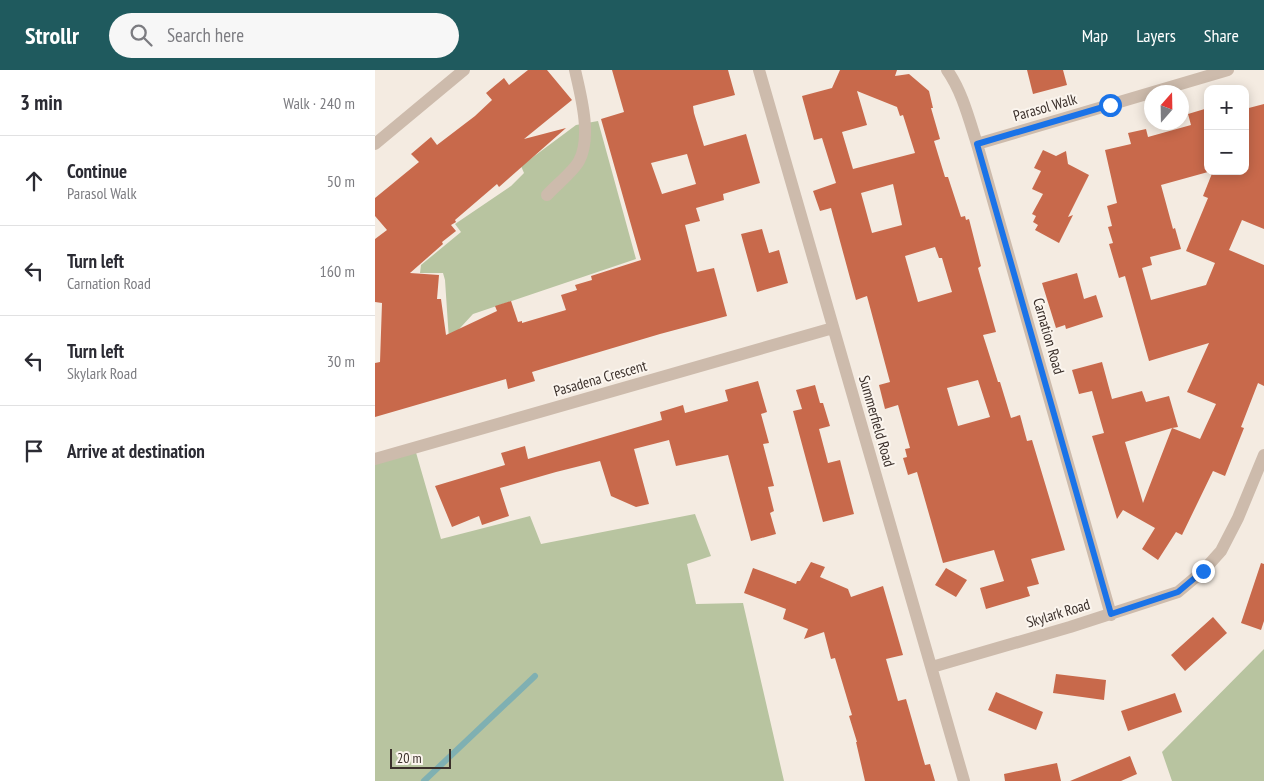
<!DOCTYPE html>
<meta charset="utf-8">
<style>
:root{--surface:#fff;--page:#f7f7f7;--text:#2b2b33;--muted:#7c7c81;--line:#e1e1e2;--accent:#1f5a5e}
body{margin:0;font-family:"PT Sans Narrow",sans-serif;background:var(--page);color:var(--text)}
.controls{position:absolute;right:15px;top:15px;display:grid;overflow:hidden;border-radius:10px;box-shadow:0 2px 12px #0003}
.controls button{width:45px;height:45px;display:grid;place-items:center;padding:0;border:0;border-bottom:1px solid var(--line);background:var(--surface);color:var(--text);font:25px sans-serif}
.compass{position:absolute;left:769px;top:15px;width:45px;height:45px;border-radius:50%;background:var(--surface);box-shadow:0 2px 12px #0003;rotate:20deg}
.scale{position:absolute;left:15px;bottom:12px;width:61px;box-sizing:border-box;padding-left:5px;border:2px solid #3b302b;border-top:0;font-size:14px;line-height:18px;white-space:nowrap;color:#3b302b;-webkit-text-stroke:4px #fbf5ee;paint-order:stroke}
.stop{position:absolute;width:15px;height:15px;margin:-11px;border:4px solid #1a73e8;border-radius:50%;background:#fff}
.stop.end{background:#1a73e8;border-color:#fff;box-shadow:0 1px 5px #0008}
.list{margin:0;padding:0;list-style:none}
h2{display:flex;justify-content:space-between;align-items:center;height:65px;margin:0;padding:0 20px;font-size:21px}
h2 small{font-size:16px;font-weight:400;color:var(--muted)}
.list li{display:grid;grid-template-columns:32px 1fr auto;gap:15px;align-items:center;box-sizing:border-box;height:90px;padding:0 20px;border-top:1px solid var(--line)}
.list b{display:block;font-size:19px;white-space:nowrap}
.list p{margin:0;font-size:16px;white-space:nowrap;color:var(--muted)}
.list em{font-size:16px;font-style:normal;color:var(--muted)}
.icon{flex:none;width:28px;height:28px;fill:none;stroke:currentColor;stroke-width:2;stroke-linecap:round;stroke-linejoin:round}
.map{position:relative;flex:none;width:889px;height:711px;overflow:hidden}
header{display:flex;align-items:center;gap:30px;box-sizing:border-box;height:70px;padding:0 25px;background:var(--accent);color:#fff}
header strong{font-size:24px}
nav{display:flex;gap:28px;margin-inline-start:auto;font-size:18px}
.search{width:350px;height:45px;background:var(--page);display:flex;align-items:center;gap:12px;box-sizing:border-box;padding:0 18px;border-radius:28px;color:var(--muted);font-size:19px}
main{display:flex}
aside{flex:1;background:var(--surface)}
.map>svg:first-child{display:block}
</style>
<header>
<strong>Strollr</strong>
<div class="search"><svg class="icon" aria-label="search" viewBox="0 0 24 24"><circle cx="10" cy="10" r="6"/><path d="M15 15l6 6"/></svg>Search here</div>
<nav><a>Map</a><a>Layers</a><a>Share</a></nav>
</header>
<main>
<aside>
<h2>3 min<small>Walk · 240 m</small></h2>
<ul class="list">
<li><svg class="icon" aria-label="ahead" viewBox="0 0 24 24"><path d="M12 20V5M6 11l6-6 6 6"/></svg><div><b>Continue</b><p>Parasol Walk</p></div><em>50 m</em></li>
<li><svg class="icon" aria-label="left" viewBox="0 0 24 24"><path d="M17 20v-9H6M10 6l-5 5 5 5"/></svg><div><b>Turn left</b><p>Carnation Road</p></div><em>160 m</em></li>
<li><svg class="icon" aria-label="left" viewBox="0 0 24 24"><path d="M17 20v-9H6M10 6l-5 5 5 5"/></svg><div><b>Turn left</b><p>Skylark Road</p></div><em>30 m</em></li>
<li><svg class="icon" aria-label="arrive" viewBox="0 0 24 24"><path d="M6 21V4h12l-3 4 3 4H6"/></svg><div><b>Arrive at destination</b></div></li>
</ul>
</aside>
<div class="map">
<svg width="889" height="711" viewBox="0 0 889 711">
<rect width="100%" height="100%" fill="#f4ebe1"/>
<!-- green -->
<path fill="#b8c4a0" d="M223,51L261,189L98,244L74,270L70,210L68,203H45L46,195L86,162L80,154L136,116L149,103L146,96L201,55Z
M40,379L66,469L155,446L166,474L320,444L336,486L312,494L321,534L368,533L409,711H0V390Z
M889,579V711H797L787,682Z"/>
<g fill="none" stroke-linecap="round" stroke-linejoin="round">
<!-- stream -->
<path stroke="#7fb0b2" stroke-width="6" d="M49,711L160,606"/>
</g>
<!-- building -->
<path fill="#c8694b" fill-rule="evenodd" d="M153,0H172L197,30L149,69L191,58L124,117L122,114L80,150L81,152L76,155L81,161L67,172L68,174L35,203L64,205L62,229H66L71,265L122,241L120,236L136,231L143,252L147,251V253L191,240L186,225L202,220L200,215L217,210L216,206L266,190L226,49L249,42L237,0H353L360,25L318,36L319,43L329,76L371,64L385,113L348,124L349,130L321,138L325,151L310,155L322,202L339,198L352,246L285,264L157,302L160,311L133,319L131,309L0,347V293L5,292L7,233L0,232V169L12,160L0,146V128L44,92L36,84L56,67L62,75L100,46L117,30L111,23L129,8L134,15ZM312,84L321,114L287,124L276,93Z
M465,0H522L520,6L534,4L554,21L558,38H556L565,69L559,71L570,107H573L586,147L590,146L591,150L594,149L606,196L603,198L621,262L608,265L623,312H625L636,348L645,345L652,371L657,370L690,480L656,489L664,514L652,517L655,526L611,539L605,518L629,511L619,480L568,493L542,402L533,405L528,388L532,387L530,379L535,378L523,335L510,339L504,315L515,312L492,226L481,230L456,138L445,141L438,121L461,113L447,68L439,70L427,26L457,18ZM482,21L522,37L525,46L528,45L540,83L478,99L467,62L492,55ZM518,114L527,155L497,163L486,123ZM560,177L564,188H567L577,222L543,232L530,186ZM603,310L615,347L583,356L572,318Z
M652,0H688L692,15L658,24Z
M889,34V159L867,150L854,180L889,195V316L883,313L866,357L869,358L850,406L838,401L807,465L801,462L783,490L767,479L780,458L748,440L742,449L717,366L729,363L717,321L704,324L697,300L727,292L737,329L767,321L771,332L794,326L803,357L797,358L825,369L841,334L812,322L834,273L774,291L750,206L744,208L734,174L738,173L733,157L737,156L732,136L742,133L730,80L756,74L753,63L771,59L773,67L816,55L813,44L833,38V102L786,115L798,159L800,158L806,179L775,187L777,195L767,198L776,230L831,215L840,193L811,181L833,128L828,126L838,101H870V39ZM797,358L768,433L750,372Z
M668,80L681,86L691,81L693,94L714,105L693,147L698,145L684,173L660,160L663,155L658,152L661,146L657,144L668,124L657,119L666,101L659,98Z
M387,159L394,183L404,180L413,213L382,222L366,164Z
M702,203L709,229L721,225L728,247L691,259L690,255L681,258L667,213Z
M383,311L392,342L386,344L394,373L388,374L399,416L393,417L399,441L395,443L401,464L376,471L353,385L301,396L294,370L259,379L274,434L261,437L236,426L225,391L181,402L125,418L134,446L107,455L104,446L77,457L60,416L130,395L126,383L150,376L153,389L287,350L285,342L308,335L310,343L353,331L350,320Z
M440,315L445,333H448L455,356L444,359L453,393L465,390L479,444L448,452L418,341L427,339L421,320Z
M436,492L450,497L445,507L473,519L476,527L508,516L528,585L511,589L523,631L531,629L550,695L555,694L560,711H490L481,672H482L474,646L477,645L460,588L456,589L449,562L429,569L433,559L408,549L411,539L369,523L378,498L421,514L422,511H425Z
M886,493L889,494V551L886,560L866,553Z
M571,498L592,510L581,527L560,515Z
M838,547L852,563L810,601L796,585Z
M681,604L731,610L729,630L678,623Z
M621,622L668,642L661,660L613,640Z
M800,623L807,642L753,661L746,641Z
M755,686L762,704L746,711H695Z
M682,693L686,711H630L629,704Z"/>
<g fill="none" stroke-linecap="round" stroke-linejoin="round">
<!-- minor -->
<path stroke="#cdbbac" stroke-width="12" d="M384,0L589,711
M572,0C587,21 594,49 602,74L736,545
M0,74L89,0
M602,74L853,0
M172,125C181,115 198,102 204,91C217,67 206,26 200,0
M0,389L458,258
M557,597L695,557L803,522L828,501L846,481L863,448L889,385"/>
</g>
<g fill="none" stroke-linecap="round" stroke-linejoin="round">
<!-- route -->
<path stroke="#1a73e8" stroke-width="6" d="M735,35L602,74L736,544L803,522L828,501"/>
</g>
<g text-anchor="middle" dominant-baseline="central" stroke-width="4" stroke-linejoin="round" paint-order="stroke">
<!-- street labels -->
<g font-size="15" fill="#3b302b" stroke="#fbf5ee">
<text transform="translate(670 37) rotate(-16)">Parasol Walk</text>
<text transform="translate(674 266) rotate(74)">Carnation Road</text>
<text transform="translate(225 308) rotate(-16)">Pasadena Crescent</text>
<text transform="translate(502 351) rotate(74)">Summerfield Road</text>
<text transform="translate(683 543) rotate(-17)">Skylark Road</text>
</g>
</g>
</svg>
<div class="controls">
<button>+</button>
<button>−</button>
</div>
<svg class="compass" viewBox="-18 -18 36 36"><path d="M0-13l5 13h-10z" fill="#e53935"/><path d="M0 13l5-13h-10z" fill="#7c7c81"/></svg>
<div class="scale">20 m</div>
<div class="stop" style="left:735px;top:35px"></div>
<div class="stop end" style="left:828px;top:501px"></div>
</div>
</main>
